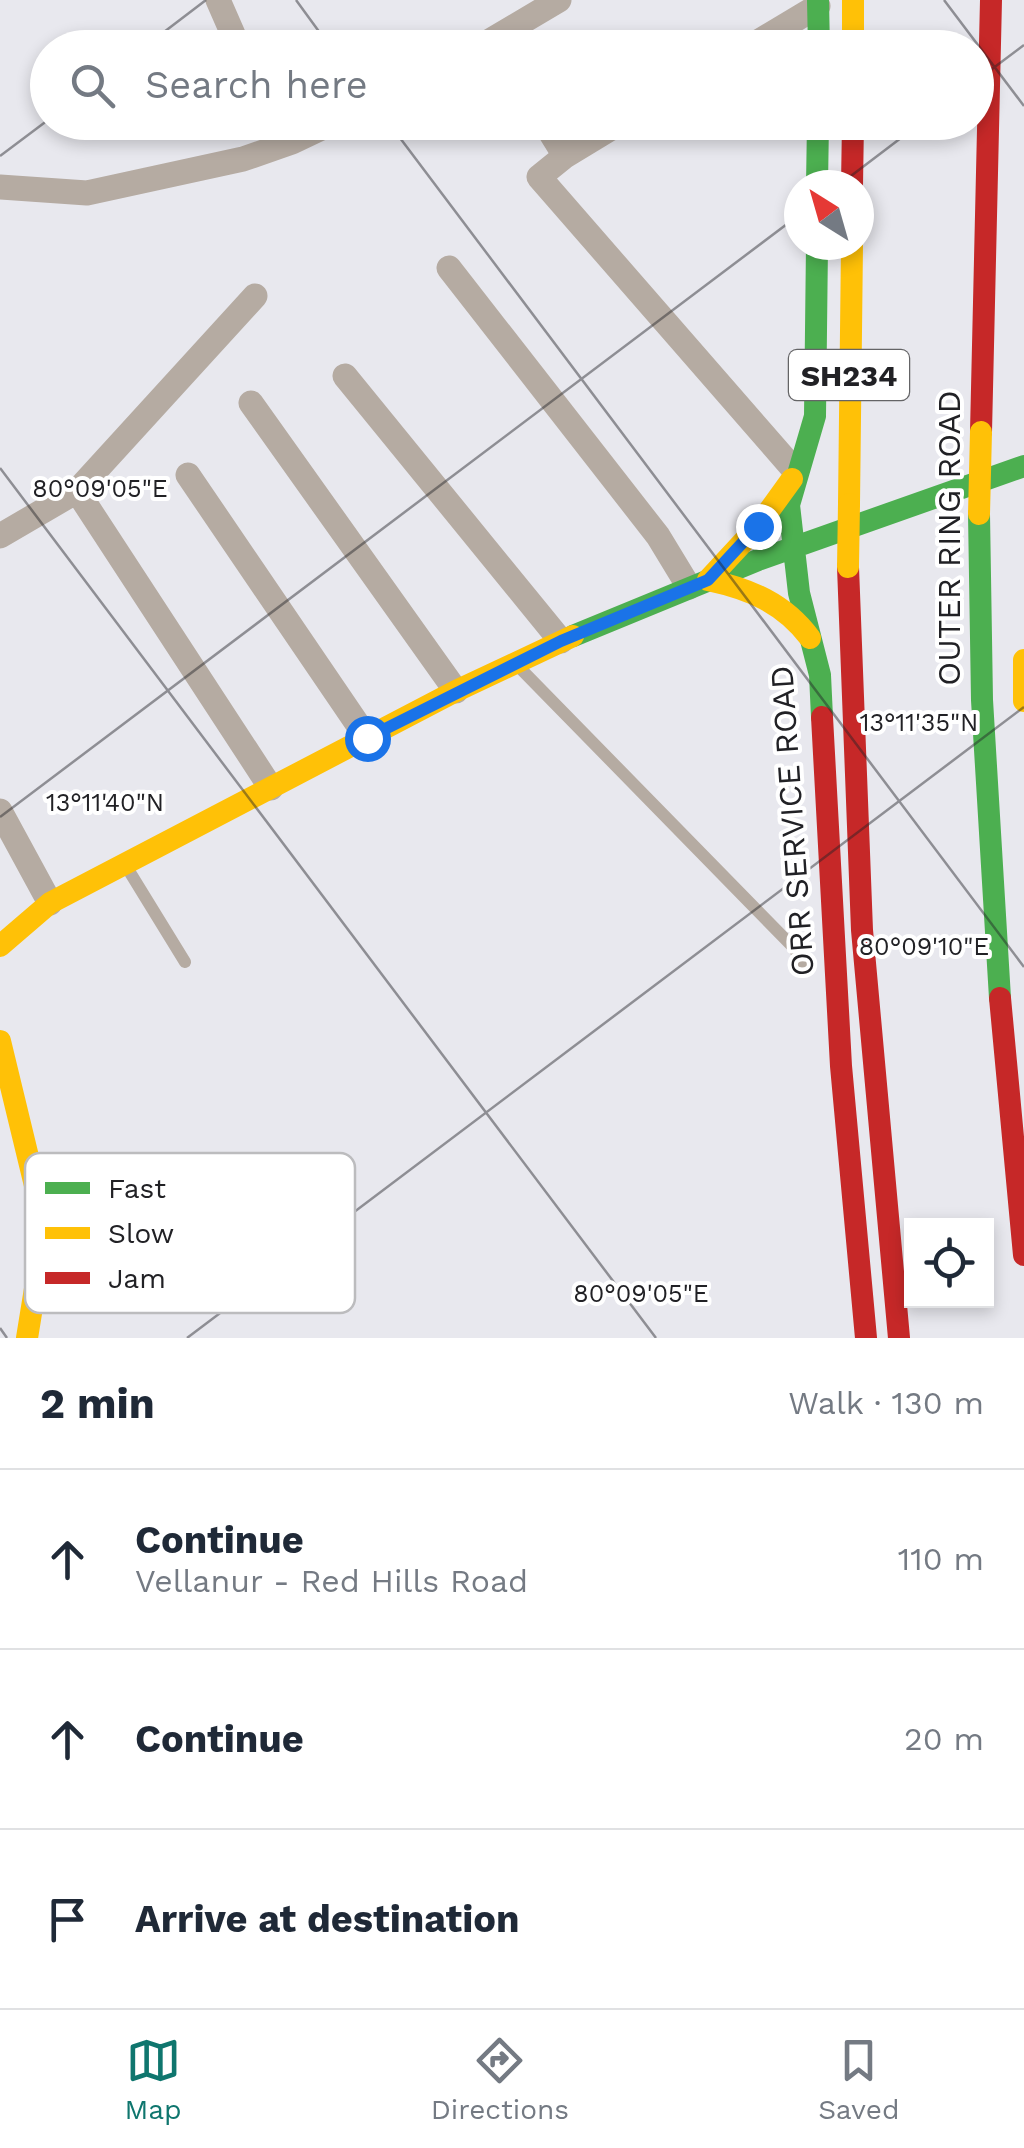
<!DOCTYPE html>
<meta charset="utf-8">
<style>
:root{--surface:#fff;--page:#f2f2f3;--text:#1f2937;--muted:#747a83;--line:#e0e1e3;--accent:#0f766e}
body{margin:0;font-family:"Work Sans",sans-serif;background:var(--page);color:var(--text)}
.controls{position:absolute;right:30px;bottom:30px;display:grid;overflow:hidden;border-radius:0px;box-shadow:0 5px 15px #0003}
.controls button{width:90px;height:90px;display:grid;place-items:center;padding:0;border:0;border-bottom:2px solid var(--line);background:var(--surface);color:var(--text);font:50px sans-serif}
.compass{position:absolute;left:784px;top:170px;width:90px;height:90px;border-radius:50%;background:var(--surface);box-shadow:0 5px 15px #0003;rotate:323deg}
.stop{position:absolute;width:30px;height:30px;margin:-22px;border:8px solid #1a73e8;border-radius:50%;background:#fff}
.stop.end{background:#1a73e8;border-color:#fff;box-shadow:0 2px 10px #0008}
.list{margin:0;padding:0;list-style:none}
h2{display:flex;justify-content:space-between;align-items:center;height:130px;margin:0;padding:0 40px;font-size:42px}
h2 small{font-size:32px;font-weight:400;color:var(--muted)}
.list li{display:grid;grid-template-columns:65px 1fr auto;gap:30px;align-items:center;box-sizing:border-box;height:180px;padding:0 40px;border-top:2px solid var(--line)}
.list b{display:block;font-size:38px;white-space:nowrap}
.list p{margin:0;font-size:32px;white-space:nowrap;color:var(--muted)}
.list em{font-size:32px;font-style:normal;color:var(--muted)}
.icon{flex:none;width:55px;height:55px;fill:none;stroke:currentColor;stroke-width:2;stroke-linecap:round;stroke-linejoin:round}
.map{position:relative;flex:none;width:1024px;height:1338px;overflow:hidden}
.search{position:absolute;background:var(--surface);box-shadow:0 5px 15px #0003;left:30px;right:30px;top:30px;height:110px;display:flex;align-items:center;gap:25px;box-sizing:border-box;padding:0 35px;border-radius:55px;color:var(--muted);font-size:38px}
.sheet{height:670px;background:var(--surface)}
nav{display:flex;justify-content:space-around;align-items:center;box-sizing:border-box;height:140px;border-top:2px solid var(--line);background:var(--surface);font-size:28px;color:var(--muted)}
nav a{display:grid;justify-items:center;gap:5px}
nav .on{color:var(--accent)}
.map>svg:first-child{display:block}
</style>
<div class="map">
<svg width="1024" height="1338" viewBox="0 0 1024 1338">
<rect width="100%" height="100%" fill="#e8e8ee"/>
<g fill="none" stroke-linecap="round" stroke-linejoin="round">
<!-- lane -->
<path stroke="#b5aba2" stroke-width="12" d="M517,665L794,948L804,967
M126,866L185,962"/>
<!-- street -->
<path stroke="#b5aba2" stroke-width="25" d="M218,0L239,48
M478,48L559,0
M748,48L818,6
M544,122L565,156
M621,122L565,156L539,177L796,472
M0,187L87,193L243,159L292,142L334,122
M449,268L658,536L689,587
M345,376L561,641
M251,403L456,691
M188,475L367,738
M77,491L271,788
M0,536L77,491L255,296
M0,811L50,903"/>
<!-- fast -->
<path stroke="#4caf50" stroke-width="22" d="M818,0L819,48
M817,185L818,122
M817,245L815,416L789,505L799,593L820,675L822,717
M979,514L982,700L1000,998
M573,636L758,560L1024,466"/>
<!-- slow -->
<path stroke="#ffc107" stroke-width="22" d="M853,0V48
M849,504L852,245
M708,580L758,526L792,479
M708,580C750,589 784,603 810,638
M1024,660V701
M0,946L50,903L456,691L573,636
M0,1041L45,1227L27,1338"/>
<!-- jam -->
<path stroke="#c62828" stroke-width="22" d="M852,185L853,122
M981,432L991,0
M848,567L862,930L899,1338
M822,717L841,1066L866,1338
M1000,998L1024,1255"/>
<!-- slow-bridge -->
<path stroke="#ffc107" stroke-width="22" d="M979,514L981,432
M848,567L849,504"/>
</g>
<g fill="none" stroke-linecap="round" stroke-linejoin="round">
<!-- route -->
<path stroke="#1a73e8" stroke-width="12" d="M367,738L561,641L708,580L758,526"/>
</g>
<!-- ticks -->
<path fill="none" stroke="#212125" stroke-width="2.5" stroke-opacity="0.45" d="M296,0L331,48M944,0L1024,106M143,48L206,0M976,81L1024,45M388,122L1024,967M0,156L48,120M839,185L922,122M0,468L656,1338M0,817L799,215M0,1328L7,1338M187,1338L1024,707"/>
<g text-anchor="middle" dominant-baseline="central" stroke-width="8" stroke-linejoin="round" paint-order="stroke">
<!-- shield labels -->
<rect fill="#fff" stroke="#646466" stroke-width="2.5" x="789" y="350" width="120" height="50" rx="8"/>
<g font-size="30" font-weight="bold" fill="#212125">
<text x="849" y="375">SH234</text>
</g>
<!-- street labels -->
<g font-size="32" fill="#212125" stroke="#fff">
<text transform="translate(949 538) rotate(-90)">OUTER RING ROAD</text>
<text transform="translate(792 821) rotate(-94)">ORR SERVICE ROAD</text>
</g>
</g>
<!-- legend -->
<rect x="25" y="1153" width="330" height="160" rx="15" fill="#fff" stroke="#bcbcbe" stroke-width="2.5"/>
<rect x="45" y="1182" width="45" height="12" fill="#4caf50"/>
<rect x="45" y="1227" width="45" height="12" fill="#ffc107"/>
<rect x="45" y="1272" width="45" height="12" fill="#c62828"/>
<g font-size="28" fill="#212125">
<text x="108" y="1198">Fast</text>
<text x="108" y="1243">Slow</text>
<text x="108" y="1288">Jam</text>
</g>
<g font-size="25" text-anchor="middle" fill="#212125" stroke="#fff" stroke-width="8" stroke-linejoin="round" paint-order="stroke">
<text x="100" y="497">80°09'05"E</text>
<text x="919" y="731">13°11'35"N</text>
<text x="105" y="811">13°11'40"N</text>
<text x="924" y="955">80°09'10"E</text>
<text x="641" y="1302">80°09'05"E</text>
</g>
</svg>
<div class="controls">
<button><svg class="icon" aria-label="locate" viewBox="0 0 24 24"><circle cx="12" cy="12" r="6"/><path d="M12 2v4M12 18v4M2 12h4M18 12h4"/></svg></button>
</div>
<svg class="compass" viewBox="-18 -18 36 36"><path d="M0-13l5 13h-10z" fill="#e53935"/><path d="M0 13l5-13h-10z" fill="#747a83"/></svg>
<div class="stop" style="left:367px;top:738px"></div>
<div class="stop end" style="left:758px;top:526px"></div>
<div class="search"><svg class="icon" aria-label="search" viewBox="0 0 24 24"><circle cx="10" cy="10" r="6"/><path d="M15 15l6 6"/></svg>Search here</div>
</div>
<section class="sheet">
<h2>2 min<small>Walk · 130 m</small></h2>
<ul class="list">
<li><svg class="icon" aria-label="ahead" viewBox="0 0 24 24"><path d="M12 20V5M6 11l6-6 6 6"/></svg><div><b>Continue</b><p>Vellanur - Red Hills Road</p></div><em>110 m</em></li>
<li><svg class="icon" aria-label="ahead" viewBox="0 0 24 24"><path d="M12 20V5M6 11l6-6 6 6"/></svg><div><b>Continue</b></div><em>20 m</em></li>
<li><svg class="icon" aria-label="arrive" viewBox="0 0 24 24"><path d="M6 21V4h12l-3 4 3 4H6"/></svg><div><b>Arrive at destination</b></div></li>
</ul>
</section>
<nav>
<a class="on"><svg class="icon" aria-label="map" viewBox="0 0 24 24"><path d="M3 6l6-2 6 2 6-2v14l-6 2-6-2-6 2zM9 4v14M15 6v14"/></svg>Map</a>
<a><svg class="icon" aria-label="directions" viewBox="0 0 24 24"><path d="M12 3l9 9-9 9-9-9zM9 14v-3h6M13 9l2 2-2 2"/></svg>Directions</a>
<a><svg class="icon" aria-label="saved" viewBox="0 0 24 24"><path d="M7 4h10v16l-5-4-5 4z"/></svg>Saved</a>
</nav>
